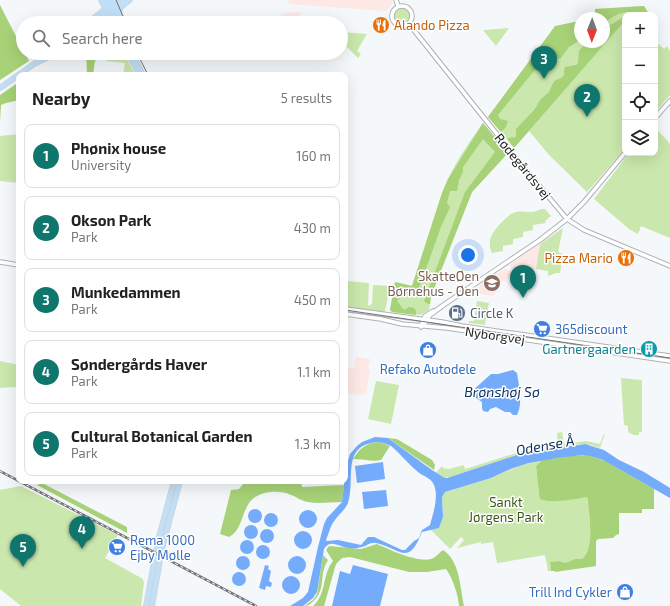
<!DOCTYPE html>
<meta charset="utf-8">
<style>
:root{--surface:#fff;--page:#f6f6f6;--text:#222;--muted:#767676;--line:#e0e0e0;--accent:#0f766e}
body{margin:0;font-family:"Exo 2",sans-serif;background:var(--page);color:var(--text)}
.controls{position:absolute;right:12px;top:12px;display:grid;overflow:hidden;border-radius:8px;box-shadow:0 4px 16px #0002}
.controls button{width:36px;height:36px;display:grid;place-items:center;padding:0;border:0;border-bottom:1px solid var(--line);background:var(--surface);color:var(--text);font:20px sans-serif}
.compass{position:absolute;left:574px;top:12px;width:36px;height:36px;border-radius:50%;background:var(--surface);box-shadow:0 4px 16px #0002;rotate:181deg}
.you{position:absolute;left:468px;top:255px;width:14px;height:14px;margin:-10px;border:3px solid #fff;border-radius:50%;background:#1a73e8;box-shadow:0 0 0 6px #1a73e833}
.badge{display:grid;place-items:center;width:26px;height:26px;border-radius:50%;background:var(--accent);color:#fff;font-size:13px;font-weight:700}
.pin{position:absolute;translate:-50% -33px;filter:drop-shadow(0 1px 2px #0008)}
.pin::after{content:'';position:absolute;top:21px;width:14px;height:12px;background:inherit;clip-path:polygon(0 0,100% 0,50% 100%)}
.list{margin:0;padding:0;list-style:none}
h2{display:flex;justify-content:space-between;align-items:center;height:52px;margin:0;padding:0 16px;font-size:17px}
h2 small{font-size:13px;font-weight:400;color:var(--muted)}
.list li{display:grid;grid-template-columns:26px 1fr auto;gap:12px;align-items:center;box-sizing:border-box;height:64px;margin:0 8px 8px;padding:0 8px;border:1px solid var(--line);border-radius:8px}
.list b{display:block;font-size:15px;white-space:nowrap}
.list p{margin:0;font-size:13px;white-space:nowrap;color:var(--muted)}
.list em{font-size:13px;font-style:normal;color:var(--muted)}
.icon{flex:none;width:22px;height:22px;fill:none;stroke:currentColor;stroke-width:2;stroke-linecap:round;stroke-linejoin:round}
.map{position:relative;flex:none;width:670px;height:606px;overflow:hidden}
.search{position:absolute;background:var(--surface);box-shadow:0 4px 16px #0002;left:16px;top:16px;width:332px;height:44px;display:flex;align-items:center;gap:10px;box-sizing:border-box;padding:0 14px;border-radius:22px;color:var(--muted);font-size:15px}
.panel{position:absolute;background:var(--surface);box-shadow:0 4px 16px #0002;left:16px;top:72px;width:332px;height:412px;border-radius:8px}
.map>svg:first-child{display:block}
</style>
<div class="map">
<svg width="670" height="606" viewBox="0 0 670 606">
<rect width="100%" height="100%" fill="#f5f8fa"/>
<!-- education -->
<path fill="#fde8e5" d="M289,0H392L393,3L386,11L288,4Z
M295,12H301L293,23H275L272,21L285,13Z
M540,244L536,269L521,267L514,272L509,265Z
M504,269L511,271L513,275L509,277L507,281H502L499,284H496L494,296L473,293L472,291Z
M356,357L370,359L368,369L370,371L366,394L358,395L345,393V367L354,369Z"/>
<!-- green -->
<path fill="#cae7ad" d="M644,6L650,15H625V149L587,192L550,156L529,131L514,148L488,117L556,26L580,21V42H604V18H595V9Z
M394 16a8 8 0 1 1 16 0a8 8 0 1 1-16 0Z
M509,28L496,46L483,30H484Z
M341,32L367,34L357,51L361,54L358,58L341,41Z
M655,41L664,49L667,46L670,51V95L655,113Z
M111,53H124L135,75H123L125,63L106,61V58Z
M483,123L508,153L472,192L431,296L429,310L420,315L392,312L390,310L395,282L412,286L442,193C452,167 467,145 483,123Z
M655,128L667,140L670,144V238L641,226L638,234L629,229L594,199L629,153H655Z
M19,134V183L0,181V136Z
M541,209H545L551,216L545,221L546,223L533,225V230L523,232V237L513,239V244L503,246V251L492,253C486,240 493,231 503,221C507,217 511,213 516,212C527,210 529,215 541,209Z
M563,228L558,252L563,254L560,273H556L548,276V271L536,269L540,244Z
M347,281L369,283L368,306L372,304L373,285L390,286L385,311L383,312L345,307Z
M477,301L489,303L485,325L469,323V321H474Z
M0,361L19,365V387L0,388Z
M621,378L642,380V432H639V435H634L628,432V426L624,425Z
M376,381L399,385L391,424L368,419Z
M562,432L564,444L586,441L600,444L604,434H605L600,448L591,445L580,444L537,450L523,453L450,477H443L436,473L442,466L443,468L449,469L464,465L465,469L536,447L558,445L557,433Z
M542,460L536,466V468L539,494L544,501L587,497L588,501C589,517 595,548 582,559H575L565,563L559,561L550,562L551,571H548L545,555L498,563H497L493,542L481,544V542L457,548L464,540L461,537L450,549L431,530L439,528L443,517L442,497L445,492L491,478L519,466Z
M21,486L118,535L105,558L143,579L144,583L141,606H21L0,589V490Z"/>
<!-- forest -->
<path fill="#a7d277" d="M0,5L23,50V53H25L29,61L0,80Z
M644,6L648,13L642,15H626L630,12C620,11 612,17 604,23V18H595V9Z
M625,16V22L622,24L514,148L508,140V138L516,137V129L535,109L540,100L549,92L554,81C561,78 565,78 564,70L565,67L576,65L578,63L579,51L587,42H604V29Z
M580,21V40L569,47L560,59L555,57L542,61L498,115L500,119L508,121L506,127L501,132L488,117L555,26Z
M86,53H104L95,61L93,75H87Z
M19,82V100L6,103L1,105L0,123V95Z
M483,123L508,153L472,192L431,296L430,304H428L424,301L465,192L495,152L483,139L463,167V172L459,180L457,191H450L447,203L450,207L441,227L419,288L414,295L410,296L405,293L397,301L404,310L409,307L414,308L416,311V315L392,312L390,310L395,282L412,286L442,193L448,179Z
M388,438L397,439L432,460L435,465L434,470Z
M379,442L390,446L381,460C374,462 362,459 353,459C360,448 366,443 379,442Z
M587,455L605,461L654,489V509H642V513H619V534L616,535L613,538L598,539L596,541V566L555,572V571H551L550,562L559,561L565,563L575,559H582C595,548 589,517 588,501L587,497C575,499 550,504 540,499L539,494L536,466L542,460L570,456Z
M271,481H301L302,487L344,485L342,502C331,502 319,504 308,502C301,501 297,497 291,495C279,489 257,491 249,503C241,515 242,530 229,537L220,534L231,490L239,489L244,483Z
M42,483L127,527V533L37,485Z
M377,544C388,549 418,563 431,559C435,558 440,552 443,550C460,561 460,587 464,606H459C458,594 453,579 446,569L427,572H409L350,557L342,558L336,564L324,606H313C327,594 322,574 333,561L326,550L329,546L361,549Z
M323,555L328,560C317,577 329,590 309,605L304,606L313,600L317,594Z"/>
<!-- water -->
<path fill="#74abfa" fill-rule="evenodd" d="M513,370L517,373C519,386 523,404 517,415H513L510,412H505L496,407L490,409L488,412L483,411L482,408V402L470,394V393L491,374H498Z
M375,437L388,438L432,470L443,477L447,478L523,453L585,444L604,450L619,460L644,472L670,488V498L603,460L590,456L583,455L557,458L529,463L513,468L491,478L445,492L442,497L443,517L439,528L422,532C408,568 400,548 376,543C370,542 367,546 362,547C358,548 353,549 349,548C340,548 331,538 324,549L317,592L313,598L303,606H290L303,598L308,592L318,547L324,524L327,518L342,502L346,467L350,454L357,446L362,442ZM379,442C383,443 387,444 391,446C400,453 408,464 418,472C424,477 433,478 435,488C438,499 433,514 430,525L422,530L419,538L414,541L405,550H402L374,537H368L361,545L338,540L327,541L326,540C329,533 330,526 335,520C339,514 345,510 348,503C356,479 340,444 379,442Z
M383,462L385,479L357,483L355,466Z
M386,490L388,506L364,509L362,492Z
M248 516a7 7 0 1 1 14 0a7 7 0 1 1-14 0Z
M299 519a9 9 0 1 1 18 0a9 9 0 1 1-18 0Z
M264 520a7 7 0 1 1 14 0a7 7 0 1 1-14 0Z
M244 532a7 7 0 1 1 14 0a7 7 0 1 1-14 0Z
M260 536a7 7 0 1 1 14 0a7 7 0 1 1-14 0Z
M294 540a9 9 0 1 1 18 0a9 9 0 1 1-18 0Z
M240 547a7 7 0 1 1 14 0a7 7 0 1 1-14 0Z
M256 552a7 7 0 1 1 14 0a7 7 0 1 1-14 0Z
M236 563a7 7 0 1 1 14 0a7 7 0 1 1-14 0Z
M288 565a9 9 0 1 1 18 0a9 9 0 1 1-18 0Z
M265,565L269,566L268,569L271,571L269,581L272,583L271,587L266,586L265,590L259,588Z
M353,565L388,574L380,606H332L340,571L350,574Z
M232 579a7 7 0 1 1 14 0a7 7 0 1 1-14 0Z
M282 585a9 9 0 1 1 18 0a9 9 0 1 1-18 0Z"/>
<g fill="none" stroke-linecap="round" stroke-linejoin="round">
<!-- minor casing -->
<g stroke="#afb1b4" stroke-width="5.5">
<path id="minor" d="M396,0L398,6
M392 16a10 10 0 1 1 20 0a10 10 0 1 1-20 0Z
M409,24L516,158L567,219L584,230L670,266
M655,118L670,101
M0,262L19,265
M345,309L442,322L462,326L670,356
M345,314L381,319L402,324L447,328L670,361
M421,326L425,316L433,311
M421,327L426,322L430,315L445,304L540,240L567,219L584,202L625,153"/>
</g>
<!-- major casing -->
<g stroke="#d2d2d2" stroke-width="6">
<path id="major" d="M101,0L113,23
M105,0L110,9
M109,0L120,23
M120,8L119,13L123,23
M112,10L124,0
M88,23L116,0
M95,23C102,17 109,14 111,4
M101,23L130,0
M128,53L139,75
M132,53L143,75
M35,63L47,53
M0,88L34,64L57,53
M146,606L158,541L174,481
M152,606L162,549L180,481"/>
</g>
<!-- minor -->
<use href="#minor" stroke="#fff" stroke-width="3.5"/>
<!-- major -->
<use href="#major" stroke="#c0dff8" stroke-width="4.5"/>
<!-- tram -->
<path stroke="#717375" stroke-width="1" d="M116,0L126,23
M137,53L148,75
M345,310L670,358"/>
<!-- rail casing -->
<g stroke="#717375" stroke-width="2.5">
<path id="rail" d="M0,471L256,606"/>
</g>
<!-- rail -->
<use href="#rail" stroke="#fff" stroke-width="1" stroke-dasharray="3" stroke-linecap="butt"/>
</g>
<!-- icons -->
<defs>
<g id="restaurant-disc" transform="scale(0.9)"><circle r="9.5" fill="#e8710a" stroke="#fff"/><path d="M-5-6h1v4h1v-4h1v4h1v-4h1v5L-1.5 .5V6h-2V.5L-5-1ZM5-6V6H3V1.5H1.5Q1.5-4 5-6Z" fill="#fff"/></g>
<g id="school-disc" transform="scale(0.9)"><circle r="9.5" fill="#8d6e63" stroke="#fff"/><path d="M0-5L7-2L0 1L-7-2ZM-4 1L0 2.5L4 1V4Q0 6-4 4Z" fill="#fff"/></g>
<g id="fuel-disc" transform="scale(0.9)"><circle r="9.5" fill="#5c6f8a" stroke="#fff"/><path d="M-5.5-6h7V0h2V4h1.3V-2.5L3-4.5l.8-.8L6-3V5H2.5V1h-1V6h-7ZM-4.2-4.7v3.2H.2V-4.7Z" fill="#fff"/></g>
<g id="supermarket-disc" transform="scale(0.9)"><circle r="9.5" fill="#3f7fe0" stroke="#fff"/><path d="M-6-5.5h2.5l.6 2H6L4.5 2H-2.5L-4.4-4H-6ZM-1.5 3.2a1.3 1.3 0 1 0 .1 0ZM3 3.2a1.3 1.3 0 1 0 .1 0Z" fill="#fff"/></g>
<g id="building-disc" transform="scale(0.9)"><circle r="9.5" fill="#0f9aa8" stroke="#fff"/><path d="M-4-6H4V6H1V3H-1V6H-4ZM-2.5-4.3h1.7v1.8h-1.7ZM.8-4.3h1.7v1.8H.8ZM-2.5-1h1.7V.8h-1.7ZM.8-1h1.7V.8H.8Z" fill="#fff"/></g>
<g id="shop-disc" transform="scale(0.9)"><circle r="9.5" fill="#3f7fe0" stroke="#fff"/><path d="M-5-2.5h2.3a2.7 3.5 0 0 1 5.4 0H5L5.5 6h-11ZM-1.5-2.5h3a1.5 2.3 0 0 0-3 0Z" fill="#fff"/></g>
</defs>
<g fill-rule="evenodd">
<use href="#restaurant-disc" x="381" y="25"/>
<use href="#restaurant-disc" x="626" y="258"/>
<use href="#school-disc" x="492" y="283"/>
<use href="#fuel-disc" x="457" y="313"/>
<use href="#supermarket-disc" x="542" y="329"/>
<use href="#building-disc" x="649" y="349"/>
<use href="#shop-disc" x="428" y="350"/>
<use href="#supermarket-disc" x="117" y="547"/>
<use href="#shop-disc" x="625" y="592"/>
</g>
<g text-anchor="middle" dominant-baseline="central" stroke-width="3" stroke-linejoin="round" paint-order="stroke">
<!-- food labels -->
<g font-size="13" fill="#c56008" stroke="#fff" text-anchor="start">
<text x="394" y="25">Alando Pizza</text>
<text x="613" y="258" text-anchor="end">Pizza Mario</text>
</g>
<!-- street labels -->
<g font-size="13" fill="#1c1d1e" stroke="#fff">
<text transform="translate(523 166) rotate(51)">Rødegårdsvej</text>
<text transform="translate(495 335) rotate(8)">Nyborgvej</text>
</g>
<!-- education labels -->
<g font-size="13" fill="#785e54" stroke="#fff" text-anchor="end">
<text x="479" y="276">SkatteØen<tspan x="479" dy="15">Børnehus - Øen</tspan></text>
</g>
<!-- service labels -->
<g font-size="13" fill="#4e5e75" stroke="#fff" text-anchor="start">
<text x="470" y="313">Circle K</text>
</g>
<!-- shop labels -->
<g font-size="13" fill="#366cbe" stroke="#fff" text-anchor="start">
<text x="555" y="329">365discount</text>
<text x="428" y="369" text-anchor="middle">Refako Autodele</text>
<text x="130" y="540">Rema 1000<tspan x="130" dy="15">Ejby Mølle</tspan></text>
<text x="612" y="592" text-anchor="end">Trill Ind Cykler</text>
</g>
<!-- culture labels -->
<g font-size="13" fill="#0d838f" stroke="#fff" text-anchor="end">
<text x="636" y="349">Gartnergaarden</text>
</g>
<!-- park labels -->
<g font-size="13" fill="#3c5818" stroke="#fff">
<text x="506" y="502">Sankt<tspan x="506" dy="15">Jørgens Park</tspan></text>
</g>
<!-- water labels -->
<g font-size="14" font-style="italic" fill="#0e3263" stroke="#fff">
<text x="502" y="391">Brønshøj Sø</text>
<text transform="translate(545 445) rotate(-10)">Odense Å</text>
</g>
</g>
</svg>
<div class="controls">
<button>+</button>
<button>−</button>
<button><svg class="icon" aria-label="locate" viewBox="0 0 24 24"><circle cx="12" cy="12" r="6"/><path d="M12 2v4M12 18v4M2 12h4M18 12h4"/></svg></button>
<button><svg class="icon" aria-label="layers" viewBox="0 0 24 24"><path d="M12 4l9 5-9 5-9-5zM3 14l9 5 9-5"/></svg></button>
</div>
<svg class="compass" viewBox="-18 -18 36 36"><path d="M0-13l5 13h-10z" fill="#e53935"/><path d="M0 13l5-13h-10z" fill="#767676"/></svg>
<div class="you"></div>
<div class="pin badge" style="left:523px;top:298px">1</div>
<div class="pin badge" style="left:587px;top:117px">2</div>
<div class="pin badge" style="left:544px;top:79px">3</div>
<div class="pin badge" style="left:82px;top:549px">4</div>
<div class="pin badge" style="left:23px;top:567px">5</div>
<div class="search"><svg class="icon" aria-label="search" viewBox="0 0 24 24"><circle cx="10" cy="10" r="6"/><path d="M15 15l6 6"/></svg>Search here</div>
<section class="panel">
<h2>Nearby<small>5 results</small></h2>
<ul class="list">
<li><span class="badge">1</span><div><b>Phønix house</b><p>University</p></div><em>160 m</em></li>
<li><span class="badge">2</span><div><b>Okson Park</b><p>Park</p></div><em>430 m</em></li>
<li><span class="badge">3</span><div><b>Munkedammen</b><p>Park</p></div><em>450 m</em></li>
<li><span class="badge">4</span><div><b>Søndergårds Haver</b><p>Park</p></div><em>1.1 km</em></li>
<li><span class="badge">5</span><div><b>Cultural Botanical Garden</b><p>Park</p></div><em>1.3 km</em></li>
</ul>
</section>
</div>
